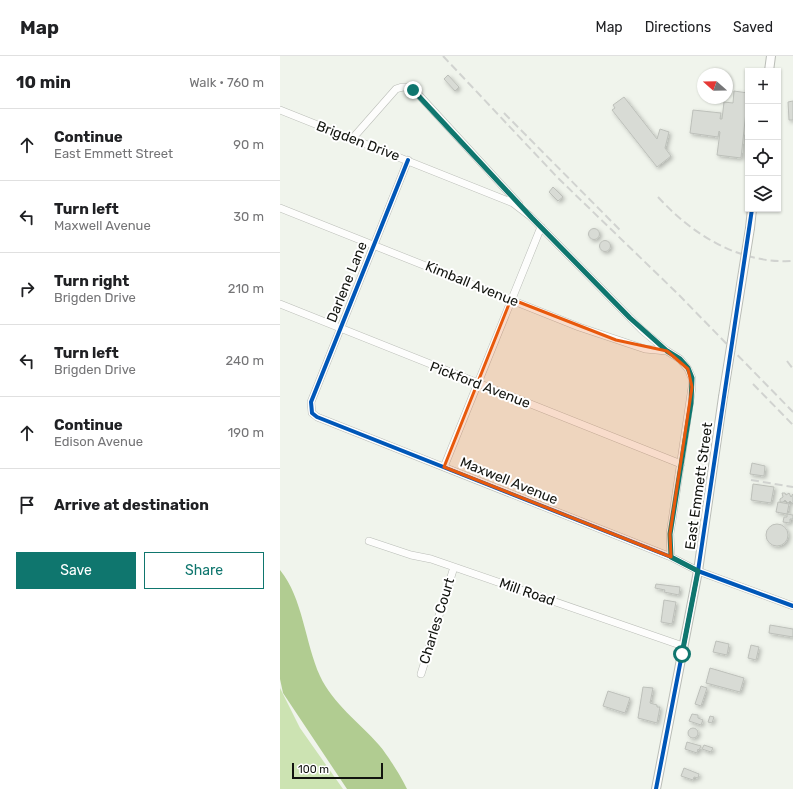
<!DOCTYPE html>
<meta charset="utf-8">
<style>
:root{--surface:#fff;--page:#f6f6f6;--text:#202124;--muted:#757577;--line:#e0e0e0;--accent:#0f766e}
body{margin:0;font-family:Rubik,sans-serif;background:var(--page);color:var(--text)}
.controls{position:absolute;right:12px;top:12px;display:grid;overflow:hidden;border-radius:0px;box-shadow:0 1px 3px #0004}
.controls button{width:36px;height:36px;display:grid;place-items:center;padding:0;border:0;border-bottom:1px solid var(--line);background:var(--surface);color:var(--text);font:20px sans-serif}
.compass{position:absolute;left:417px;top:12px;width:36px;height:36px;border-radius:50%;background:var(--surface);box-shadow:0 1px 3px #0004;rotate:290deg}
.scale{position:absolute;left:12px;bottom:10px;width:91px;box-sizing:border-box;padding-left:4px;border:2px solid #12140f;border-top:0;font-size:11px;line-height:14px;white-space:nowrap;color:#12140f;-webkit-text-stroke:3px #fff;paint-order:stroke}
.stop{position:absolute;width:12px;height:12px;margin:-9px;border:3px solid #0f766e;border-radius:50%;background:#fff}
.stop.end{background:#0f766e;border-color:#fff;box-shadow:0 1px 4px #0008}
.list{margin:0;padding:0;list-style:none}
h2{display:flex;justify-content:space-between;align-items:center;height:52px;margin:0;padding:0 16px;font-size:17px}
h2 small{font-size:13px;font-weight:400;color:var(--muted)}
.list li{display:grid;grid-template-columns:26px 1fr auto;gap:12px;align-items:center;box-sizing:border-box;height:72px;padding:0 16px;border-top:1px solid var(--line)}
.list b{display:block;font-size:15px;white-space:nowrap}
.list p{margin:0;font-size:13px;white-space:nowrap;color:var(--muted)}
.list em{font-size:13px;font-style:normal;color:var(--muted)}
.actions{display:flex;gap:8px;padding:12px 16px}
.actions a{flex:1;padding:9px 0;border:1px solid var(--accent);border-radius:0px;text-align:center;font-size:14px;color:var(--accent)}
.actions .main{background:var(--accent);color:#fff}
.icon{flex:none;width:22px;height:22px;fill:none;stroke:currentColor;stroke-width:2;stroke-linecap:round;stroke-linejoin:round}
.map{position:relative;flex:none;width:513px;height:733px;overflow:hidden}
header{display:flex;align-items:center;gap:24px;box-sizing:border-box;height:56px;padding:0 20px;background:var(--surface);border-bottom:1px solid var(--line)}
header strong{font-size:19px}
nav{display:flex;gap:22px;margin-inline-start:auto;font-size:14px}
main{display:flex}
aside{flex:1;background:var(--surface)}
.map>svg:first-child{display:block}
</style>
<header>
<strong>Map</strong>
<nav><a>Map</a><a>Directions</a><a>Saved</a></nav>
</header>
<main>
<aside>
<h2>10 min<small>Walk · 760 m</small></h2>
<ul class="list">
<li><svg class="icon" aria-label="ahead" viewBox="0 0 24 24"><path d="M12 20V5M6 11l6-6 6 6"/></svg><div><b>Continue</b><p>East Emmett Street</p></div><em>90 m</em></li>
<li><svg class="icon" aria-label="left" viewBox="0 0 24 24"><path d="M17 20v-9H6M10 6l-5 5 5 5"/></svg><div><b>Turn left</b><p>Maxwell Avenue</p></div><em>30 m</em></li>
<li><svg class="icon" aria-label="right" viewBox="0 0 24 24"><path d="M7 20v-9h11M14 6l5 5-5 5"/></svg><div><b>Turn right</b><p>Brigden Drive</p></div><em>210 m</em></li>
<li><svg class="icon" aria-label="left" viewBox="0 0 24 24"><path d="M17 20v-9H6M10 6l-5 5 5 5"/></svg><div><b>Turn left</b><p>Brigden Drive</p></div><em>240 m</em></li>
<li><svg class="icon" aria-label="ahead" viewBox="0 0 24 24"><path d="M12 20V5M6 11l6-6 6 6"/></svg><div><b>Continue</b><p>Edison Avenue</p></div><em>190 m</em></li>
<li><svg class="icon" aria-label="arrive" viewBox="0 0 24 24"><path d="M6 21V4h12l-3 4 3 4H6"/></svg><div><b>Arrive at destination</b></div></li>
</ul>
<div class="actions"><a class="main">Save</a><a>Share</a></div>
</aside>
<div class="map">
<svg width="513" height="733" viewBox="0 0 513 733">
<defs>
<filter id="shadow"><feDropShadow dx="2" dy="2" stdDeviation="2" flood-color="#0004"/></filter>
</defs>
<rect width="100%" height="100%" fill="#f0f4ec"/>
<!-- forest -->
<path fill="#cce3b2" d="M0,632L20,672L63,733H0Z"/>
<!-- water -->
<path fill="#b1cc91" d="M0,514C23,542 25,587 40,620C53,648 79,666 99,689C107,698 122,722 127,733H67L3,637L0,623Z"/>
<!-- building -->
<path fill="#d8dbd5" stroke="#bdc0ba" filter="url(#shadow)" d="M168,19L179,31L175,35L164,23Z
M454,35L468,37L461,102L437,99L440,76L439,75L438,81L410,77L413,54L441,57L440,63H442L444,46L453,47Z
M344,41L377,83L380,73L389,76L385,92L391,100L377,111L332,54L335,52L333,49Z
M513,45V64H509L508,46Z
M273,131L283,141L278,145L269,136Z
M308.5 178a5.5 5.5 0 1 1 11 0a5.5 5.5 0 1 1-11 0Z
M319.5 190a5.5 5.5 0 1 1 11 0a5.5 5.5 0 1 1-11 0Z
M472,407L485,410L484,420L470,418Z
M473,428L494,431L491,447L471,444Z
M502,437H505L506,439L509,437L511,441L513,438V448L510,445L508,447L505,444L503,446H500V443L503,441Z
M498,446L509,448L507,458L496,456Z
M507,458L513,459V463H510V467L503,466L504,461H507Z
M486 479a11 11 0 1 1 22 0a11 11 0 1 1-22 0Z
M376,528L400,531L399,539L384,536L385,534L375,532Z
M384,544L396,546L392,568L381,566Z
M490,569L513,573V581L489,577Z
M436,585L449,588L447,599L433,596Z
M471,589L479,591L476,604L468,602Z
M430,612L464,622L460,636L426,627Z
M421,630L427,632L421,650L415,648Z
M363,631L373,632L370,647L377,649V651H380L377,667L358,662Z
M328,635L350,642L345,657L323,650Z
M412,658L418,659V662L423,664L421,669L409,665Z
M430,660L434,661L432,667L428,666Z
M408 677a5 5 0 1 1 10 0a5 5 0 1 1-10 0Z
M407,686L421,690L419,694L418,693L417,697L405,693Z
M424,689L433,692L431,696L422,693Z
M404,712L419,718L418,722L414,721L413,724L401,720Z"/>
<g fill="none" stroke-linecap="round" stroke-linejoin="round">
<!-- minor casing -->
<g stroke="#babdb7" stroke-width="8">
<path id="minor" d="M0,54L233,147L250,160L362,274L387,295L400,303L408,313L412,322V331L390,478L391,501
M72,83L116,33C126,29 130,31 138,38L239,148
M128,104L31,346L32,357L37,361L391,501L418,515L513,550
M0,152L299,271L365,293L387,295
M0,248L401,408
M164,411L261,171
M89,485L131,499L151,503L403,590
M141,618L174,511"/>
</g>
<!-- tertiary casing -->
<g stroke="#babdb7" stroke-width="10">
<path id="tertiary" d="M489,15L491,0
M470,172L472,153
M376,733L418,515L443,341"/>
</g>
<!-- minor -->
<use href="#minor" stroke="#fdfdfc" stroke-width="7"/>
<!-- tertiary -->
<use href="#tertiary" stroke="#fdfdfc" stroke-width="8"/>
<!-- rail -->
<path stroke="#d1d3d0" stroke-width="2" stroke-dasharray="8 4" stroke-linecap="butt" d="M163,0L278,122L398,238L513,356
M224,57L342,176
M378,141C413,179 459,208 513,205
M507,305L513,313
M473,328L513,369
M471,424L513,431"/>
<!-- tertiary-bridge casing -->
<g stroke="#babdb7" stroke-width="10" stroke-linecap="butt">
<path id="tertiary-bridge" d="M443,341L470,172"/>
</g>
<!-- tertiary-bridge -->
<use href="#tertiary-bridge" stroke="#fdfdfc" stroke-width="8"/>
<!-- cycleway casing -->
<g stroke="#fff" stroke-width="6">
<path id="cycleway" d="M128,104L31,346L32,357L37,361L391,501L418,515L513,550
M376,733L418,515L472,153"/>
</g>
<!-- cycleway -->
<use href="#cycleway" stroke="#0057b8" stroke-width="4"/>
</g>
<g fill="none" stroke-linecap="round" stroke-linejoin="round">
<!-- route -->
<path stroke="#0f766e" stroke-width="5" d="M133,34L252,162L350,262L387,295L400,303L408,312L412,322L411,347L390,478L391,501L418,515L402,598"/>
</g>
<!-- marked area -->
<path fill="#e8590c" fill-opacity="0.2" stroke="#e8590c" stroke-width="3" stroke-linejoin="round" d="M231,243L336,284L387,295L408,313L412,331L390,478L391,501L164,411Z"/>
<g text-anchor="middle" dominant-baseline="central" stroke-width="4" stroke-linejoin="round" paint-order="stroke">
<!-- street labels -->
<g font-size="14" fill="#12140f" stroke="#fff">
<text transform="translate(78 85) rotate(21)">Brigden Drive</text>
<text transform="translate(67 226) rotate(-68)">Darlene Lane</text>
<text transform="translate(192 228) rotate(22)">Kimball Avenue</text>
<text transform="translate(200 329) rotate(21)">Pickford Avenue</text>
<text transform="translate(229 425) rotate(22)">Maxwell Avenue</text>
<text transform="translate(419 430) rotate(-82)">East Emmett Street</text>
<text transform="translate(247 536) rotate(19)">Mill Road</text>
<text transform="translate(157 565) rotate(-73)">Charles Court</text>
</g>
</g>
</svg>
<div class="controls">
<button>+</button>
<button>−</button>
<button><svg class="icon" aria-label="locate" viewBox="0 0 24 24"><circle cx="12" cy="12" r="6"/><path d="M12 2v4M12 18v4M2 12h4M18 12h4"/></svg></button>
<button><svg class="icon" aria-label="layers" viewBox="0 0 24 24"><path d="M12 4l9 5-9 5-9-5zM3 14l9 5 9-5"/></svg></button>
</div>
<svg class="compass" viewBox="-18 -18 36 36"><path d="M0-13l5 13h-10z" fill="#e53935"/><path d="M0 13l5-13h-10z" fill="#757577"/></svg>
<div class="scale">100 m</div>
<div class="stop" style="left:402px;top:598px"></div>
<div class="stop end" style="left:133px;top:34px"></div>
</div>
</main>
